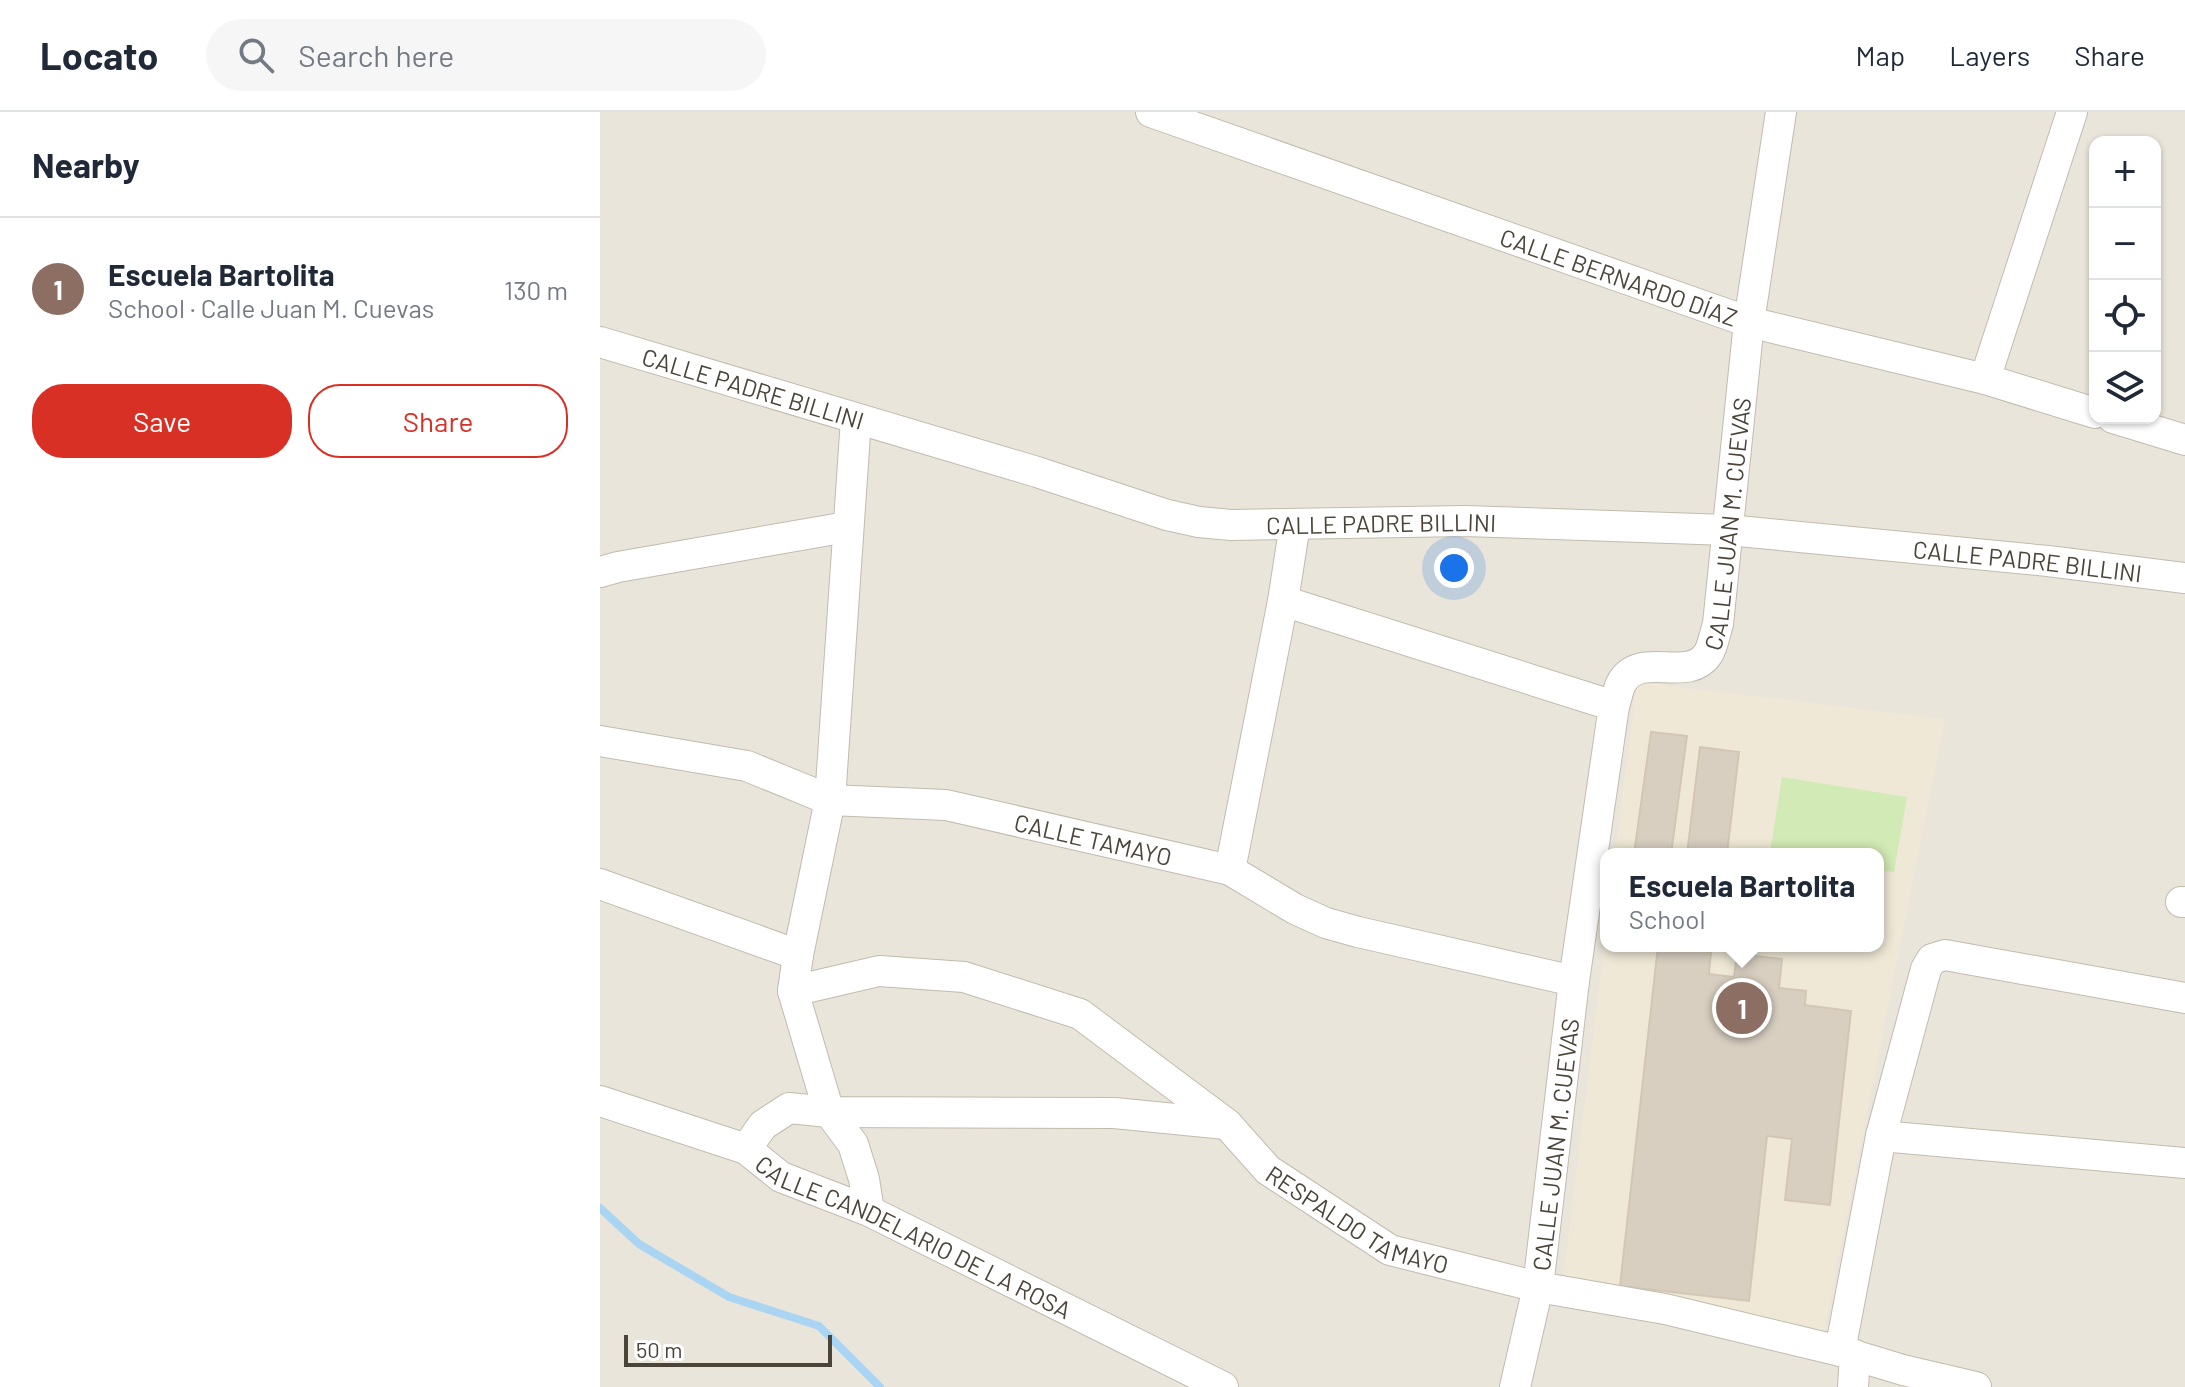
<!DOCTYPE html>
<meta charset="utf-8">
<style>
:root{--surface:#fff;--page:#f6f6f7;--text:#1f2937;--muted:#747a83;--line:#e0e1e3;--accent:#d93025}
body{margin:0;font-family:Barlow,sans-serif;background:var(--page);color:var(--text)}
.controls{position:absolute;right:24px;top:24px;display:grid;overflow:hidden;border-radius:16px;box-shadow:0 2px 6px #0004}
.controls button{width:72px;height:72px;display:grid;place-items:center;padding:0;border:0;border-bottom:2px solid var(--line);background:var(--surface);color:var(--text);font:40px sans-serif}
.scale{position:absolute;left:24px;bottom:20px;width:208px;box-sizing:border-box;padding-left:8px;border:4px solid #4b4439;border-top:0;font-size:22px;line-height:28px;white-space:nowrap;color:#4b4439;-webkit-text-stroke:6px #fff;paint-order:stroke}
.you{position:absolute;left:854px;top:456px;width:28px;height:28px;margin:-20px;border:6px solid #fff;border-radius:50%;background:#1a73e8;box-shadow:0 0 0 12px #1a73e833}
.badge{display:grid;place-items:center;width:52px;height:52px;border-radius:50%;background:var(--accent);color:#fff;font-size:26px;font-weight:700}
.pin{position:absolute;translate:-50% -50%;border:4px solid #fff;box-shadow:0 2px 8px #0006}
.popup{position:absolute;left:1000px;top:736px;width:284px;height:104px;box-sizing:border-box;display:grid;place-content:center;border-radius:16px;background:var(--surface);filter:drop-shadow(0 2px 6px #0005);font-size:26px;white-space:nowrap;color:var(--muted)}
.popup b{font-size:30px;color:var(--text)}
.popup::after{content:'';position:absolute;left:50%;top:100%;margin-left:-16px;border:16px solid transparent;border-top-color:var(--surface)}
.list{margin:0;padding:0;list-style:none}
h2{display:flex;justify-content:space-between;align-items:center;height:104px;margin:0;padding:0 32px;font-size:34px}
h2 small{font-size:26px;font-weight:400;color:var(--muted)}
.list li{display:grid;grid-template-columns:52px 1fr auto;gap:24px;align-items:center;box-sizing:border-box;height:144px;padding:0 32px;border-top:2px solid var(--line)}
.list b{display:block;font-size:30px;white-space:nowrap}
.list p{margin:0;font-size:26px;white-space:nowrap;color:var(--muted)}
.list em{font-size:26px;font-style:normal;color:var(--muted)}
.actions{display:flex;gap:16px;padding:24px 32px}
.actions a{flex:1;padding:18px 0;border:2px solid var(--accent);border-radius:32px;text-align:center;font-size:28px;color:var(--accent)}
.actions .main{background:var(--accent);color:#fff}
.icon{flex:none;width:44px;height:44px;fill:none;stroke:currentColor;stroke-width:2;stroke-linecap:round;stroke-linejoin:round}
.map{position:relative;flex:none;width:1585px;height:1275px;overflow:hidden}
header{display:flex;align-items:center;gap:48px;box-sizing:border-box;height:112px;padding:0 40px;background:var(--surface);border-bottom:2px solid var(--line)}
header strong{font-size:38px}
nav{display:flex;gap:44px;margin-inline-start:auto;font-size:28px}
.search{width:560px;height:72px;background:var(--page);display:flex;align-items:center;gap:20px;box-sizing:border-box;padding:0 28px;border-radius:44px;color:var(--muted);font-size:30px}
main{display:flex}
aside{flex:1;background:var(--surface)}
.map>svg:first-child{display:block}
</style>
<header>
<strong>Locato</strong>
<div class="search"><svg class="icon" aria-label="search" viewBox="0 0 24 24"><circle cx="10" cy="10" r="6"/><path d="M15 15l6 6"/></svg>Search here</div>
<nav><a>Map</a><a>Layers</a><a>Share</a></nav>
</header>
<main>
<aside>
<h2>Nearby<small></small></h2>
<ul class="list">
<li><span class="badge" style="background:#8d6e63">1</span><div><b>Escuela Bartolita</b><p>School · Calle Juan M. Cuevas</p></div><em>130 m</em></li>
</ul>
<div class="actions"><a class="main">Save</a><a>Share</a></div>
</aside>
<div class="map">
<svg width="1585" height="1275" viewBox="0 0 1585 1275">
<rect width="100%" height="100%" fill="#f6f3ec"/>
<!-- residential -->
<path fill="#eae5da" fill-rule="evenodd" d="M0,0H1585V1275H0ZM1495,30H1555V306H1495ZM1006,742H1278V834H1006Z"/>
<!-- education -->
<path fill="#efe8d6" d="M1037,570L1345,607L1222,1229L961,1185L1006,818V834H1278V742H1015Z"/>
<!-- green -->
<path fill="#d2eab5" d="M1182,665L1307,685L1294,760L1278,758V742L1170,741Z"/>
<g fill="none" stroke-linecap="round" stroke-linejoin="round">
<!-- stream -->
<path stroke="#a9d4f2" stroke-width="8" d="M0,1096L39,1132L129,1185L219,1214L280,1275"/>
</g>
<!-- building -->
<path fill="#d8cfc1" stroke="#d3c7b4" stroke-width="2" d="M1051,620L1087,624L1071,742H1034Z
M1100,635L1139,640L1127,742H1087Z
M1058,834L1111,840L1109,862L1134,865L1137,842L1182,847L1179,876L1206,879L1205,893L1251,899L1230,1093L1185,1088L1192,1027L1167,1024L1149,1189L1020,1174Z"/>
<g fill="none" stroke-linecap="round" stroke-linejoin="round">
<!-- minor casing -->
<g stroke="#c2bbae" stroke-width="32">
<g id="minor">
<path id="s1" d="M551,0L1149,210L1385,267L1495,301"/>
<path id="s2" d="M0,230L437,360L567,403L599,410L631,413L865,409L1128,418L1448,449L1585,466"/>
<path d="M1385,267L1472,0"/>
<path d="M1513,306L1585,328"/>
<path d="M256,307L230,688L198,843L193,879L229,1000L253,1032L264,1067L269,1099"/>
<path d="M0,460L18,455L247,415"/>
<path d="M683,489L1014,594"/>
<path id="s3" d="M0,629L147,654L230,688L346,693L630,758L695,797L726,811L758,820L974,869"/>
<path d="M630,758L683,489L695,412"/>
<path d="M0,772L198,843"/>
<path d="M1581,790H1585"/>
<path id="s4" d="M193,879L279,859L364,865L480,902L627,1012L668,1058L790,1138L938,1175L1065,1197L1240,1239L1303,1258L1376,1275"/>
<path id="s5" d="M0,989L146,1037L181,1065L269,1099L623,1275"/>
<path d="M1281,1024L1585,1051"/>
<path d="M146,1037L163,1013L189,996L229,1000L514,1001L626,1012"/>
<path d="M1240,1239L1281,1024L1326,857L1332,847L1345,843L1585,886"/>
<path id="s6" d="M915,1275L938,1175L974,869L1014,594C1017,586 1018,576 1022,570C1041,538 1088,572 1108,542C1113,534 1115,521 1118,512L1149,210L1181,0"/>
<path d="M1253,1275L1255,1243"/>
</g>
</g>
<!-- minor -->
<use href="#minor" stroke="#fff" stroke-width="30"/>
</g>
<g text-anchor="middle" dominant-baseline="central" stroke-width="6" stroke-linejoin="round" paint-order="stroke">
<!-- street labels -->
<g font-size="24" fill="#4b4439" stroke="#fff">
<text stroke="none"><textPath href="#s1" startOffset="496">CALLE BERNARDO DÍAZ</textPath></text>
<text stroke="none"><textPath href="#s2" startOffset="160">CALLE PADRE BILLINI</textPath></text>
<text stroke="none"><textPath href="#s6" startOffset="942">CALLE JUAN M. CUEVAS</textPath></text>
<text stroke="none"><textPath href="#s2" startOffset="808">CALLE PADRE BILLINI</textPath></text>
<text stroke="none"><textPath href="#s2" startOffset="1456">CALLE PADRE BILLINI</textPath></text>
<text stroke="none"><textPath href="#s3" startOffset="506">CALLE TAMAYO</textPath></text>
<text stroke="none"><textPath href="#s6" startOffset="246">CALLE JUAN M. CUEVAS</textPath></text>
<text stroke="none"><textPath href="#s4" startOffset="644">RESPALDO TAMAYO</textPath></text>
<text stroke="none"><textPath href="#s5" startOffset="344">CALLE CANDELARIO DE LA ROSA</textPath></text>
</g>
</g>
</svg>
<div class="controls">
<button>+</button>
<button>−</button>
<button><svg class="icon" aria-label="locate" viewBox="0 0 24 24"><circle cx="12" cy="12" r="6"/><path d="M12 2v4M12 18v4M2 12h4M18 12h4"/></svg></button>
<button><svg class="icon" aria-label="layers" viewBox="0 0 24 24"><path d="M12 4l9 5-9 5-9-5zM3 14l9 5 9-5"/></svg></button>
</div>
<div class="scale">50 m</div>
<div class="you"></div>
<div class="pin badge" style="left:1142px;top:896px;background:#8d6e63">1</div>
<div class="popup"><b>Escuela Bartolita</b>School</div>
</div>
</main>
